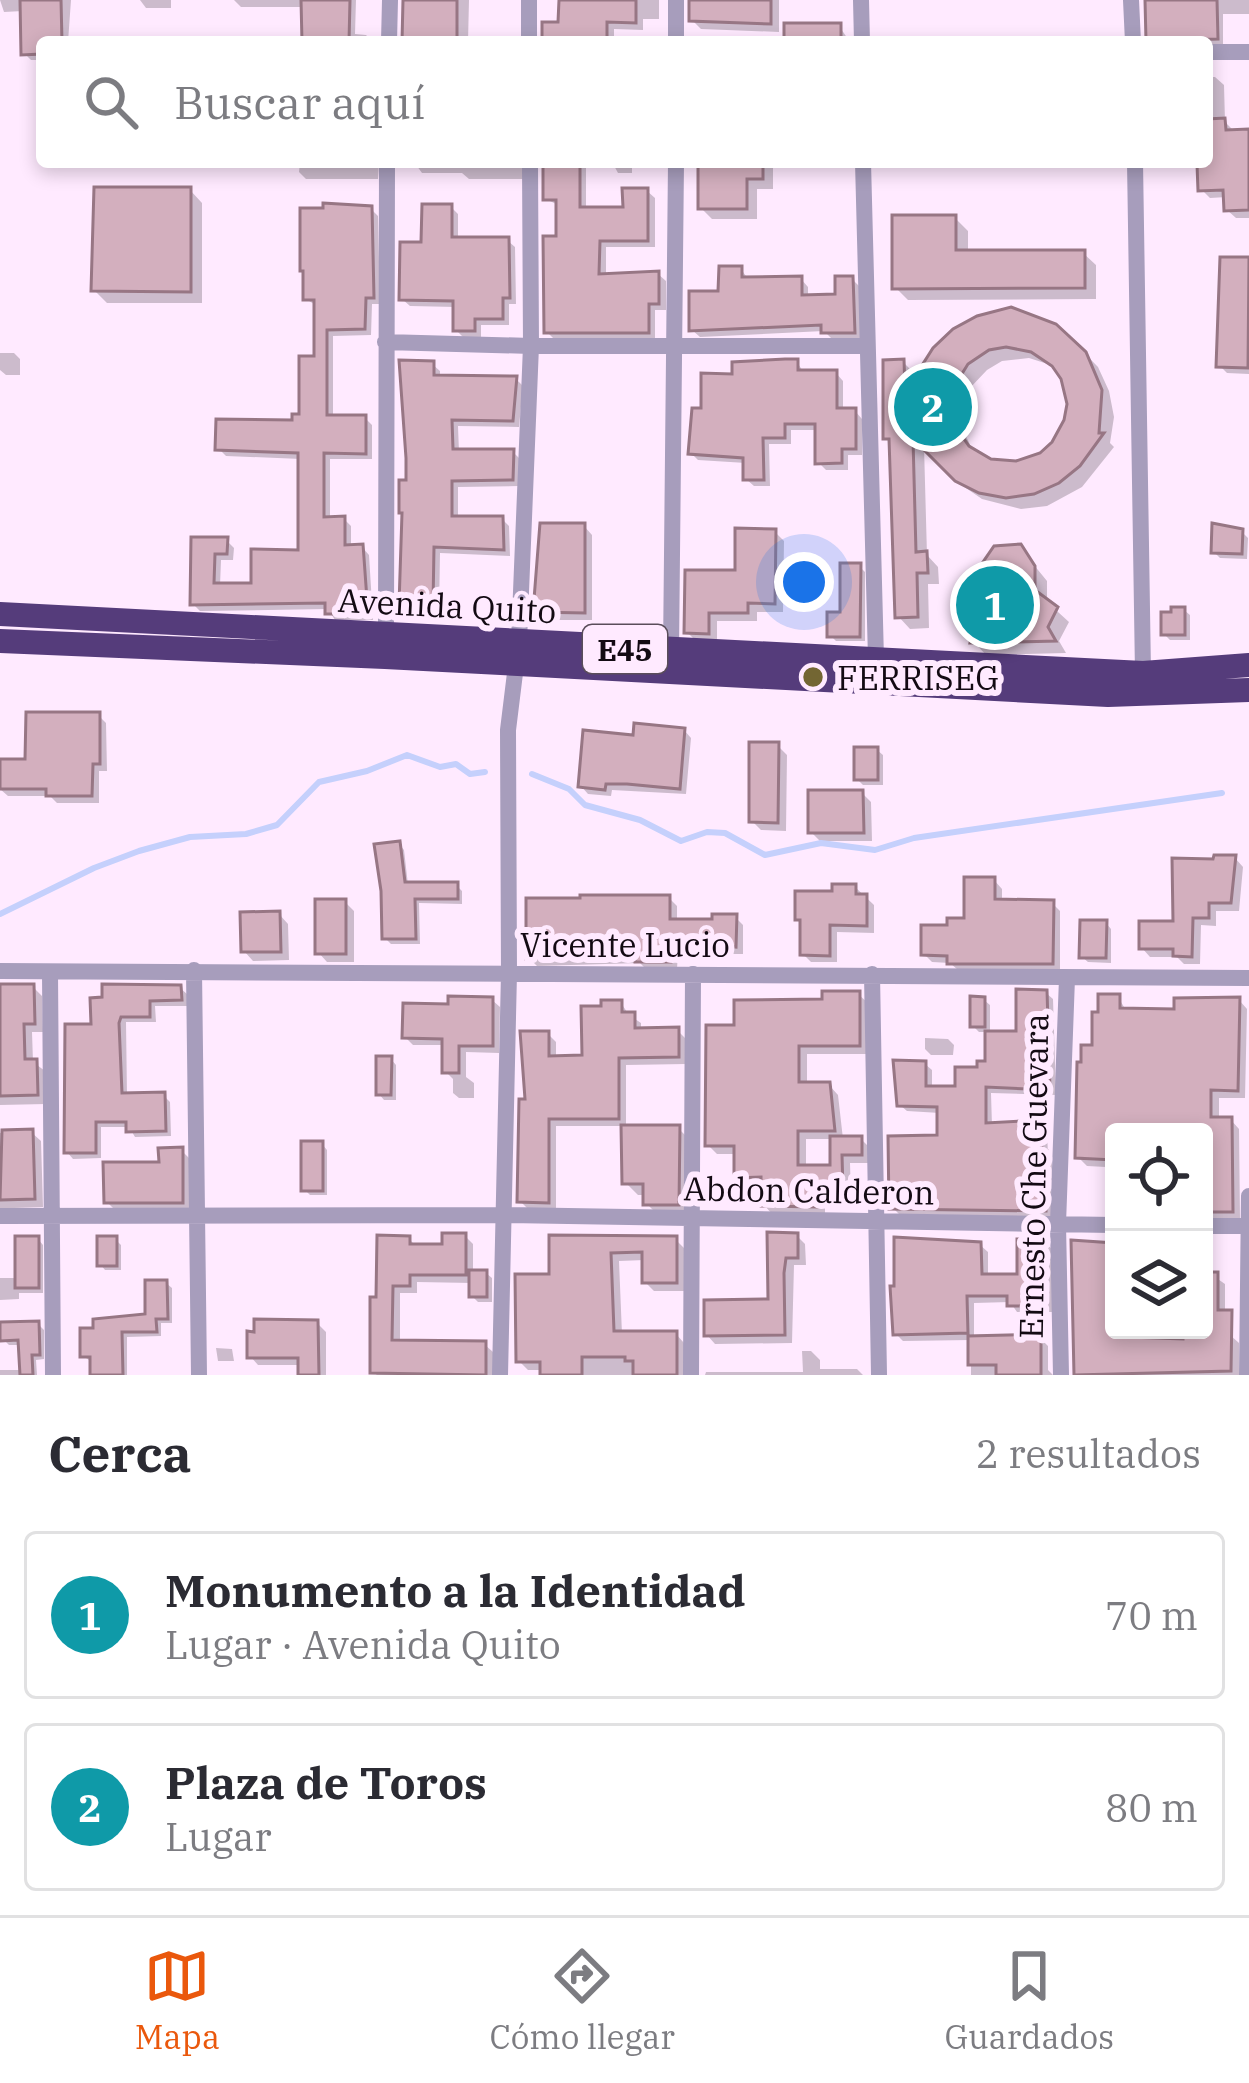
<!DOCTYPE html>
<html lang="es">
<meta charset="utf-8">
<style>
:root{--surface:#fff;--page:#f7f7f7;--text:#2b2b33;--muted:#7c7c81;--line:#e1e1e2;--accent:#ea580c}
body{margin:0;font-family:"IBM Plex Serif",serif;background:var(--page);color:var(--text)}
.controls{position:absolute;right:36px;bottom:36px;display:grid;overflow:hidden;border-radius:12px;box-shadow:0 6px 18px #0003}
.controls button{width:108px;height:108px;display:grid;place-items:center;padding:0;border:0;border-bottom:3px solid var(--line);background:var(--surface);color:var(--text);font:60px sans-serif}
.you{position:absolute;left:804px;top:582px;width:42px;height:42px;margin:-30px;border:9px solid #fff;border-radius:50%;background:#1a73e8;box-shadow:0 0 0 18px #1a73e833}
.badge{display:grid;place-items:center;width:78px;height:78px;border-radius:50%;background:var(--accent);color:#fff;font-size:39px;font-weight:700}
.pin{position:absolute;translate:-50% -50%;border:6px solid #fff;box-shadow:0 3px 12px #0006}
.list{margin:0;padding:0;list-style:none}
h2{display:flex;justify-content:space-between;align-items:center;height:156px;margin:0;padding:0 48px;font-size:51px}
h2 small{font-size:39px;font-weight:400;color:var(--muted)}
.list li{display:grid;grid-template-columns:78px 1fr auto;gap:36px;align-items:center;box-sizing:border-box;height:168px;margin:0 24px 24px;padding:0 24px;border:3px solid var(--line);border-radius:12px}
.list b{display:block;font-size:45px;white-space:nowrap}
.list p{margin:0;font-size:39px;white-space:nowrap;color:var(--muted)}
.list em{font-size:39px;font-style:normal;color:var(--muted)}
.icon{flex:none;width:66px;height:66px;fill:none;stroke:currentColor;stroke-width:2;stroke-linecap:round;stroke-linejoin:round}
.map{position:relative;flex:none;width:1249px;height:1375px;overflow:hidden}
.search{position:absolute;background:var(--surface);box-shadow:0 6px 18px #0003;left:36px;right:36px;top:36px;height:132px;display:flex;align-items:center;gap:30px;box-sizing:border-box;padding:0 42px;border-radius:12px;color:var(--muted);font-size:45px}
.sheet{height:540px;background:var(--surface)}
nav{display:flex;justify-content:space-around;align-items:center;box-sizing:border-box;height:168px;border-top:3px solid var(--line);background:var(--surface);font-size:33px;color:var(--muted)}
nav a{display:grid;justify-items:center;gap:6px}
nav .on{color:var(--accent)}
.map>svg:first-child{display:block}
</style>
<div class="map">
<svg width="1249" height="1375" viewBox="0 0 1249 1375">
<rect width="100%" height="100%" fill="#ffeaff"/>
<!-- shadow -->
<path fill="#0003" fill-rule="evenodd" d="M0,0H71L68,42H42V60H31L24,53L23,11L4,12Z
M140,0H171V8H146Z
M234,0H356L355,34L366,35L373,42H305L304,7H241Z
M406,0H469L468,42H404Z
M562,0H659V19H643V30L614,29V42H545L561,25Z
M690,0H779V32L701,29L692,20Z
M1148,0H1249V14H1223V45L1207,49V42H1150Z
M839,26L850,42H787Z
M1207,77H1215L1224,85L1225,122L1233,130L1249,132V218H1236L1227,210V197L1210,198L1201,189V162H1207Z
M300,162H379L378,179H306L299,172Z
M414,162H529L524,179H469L462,173H422Z
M544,162H586V210H626L647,191L655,198V247H606V277L658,274L666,281V310H655V340H555L547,332L560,239V206L546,199Z
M612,162H632V173H618Z
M701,162H773V189H757V219H712L701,208Z
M190,190L202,203V303H107L94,290Z
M451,207L458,214V240H507L515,247L516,304H509V325H481V337H463L456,330V307L410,306L402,299L424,245Z
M371,209L378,216L380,304H372L371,335L333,336V418H365L372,425V459H330V520L344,519L351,526V548L362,547L369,555L373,620H335L328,609L200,611L193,604L194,540H226L234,548L233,560H221L220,586H254L301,553V459L226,456L218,448L302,417L317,359V306L306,299Z
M955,218L968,231V253H1083L1096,265V299L908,300L895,287Z
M1248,260L1249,374L1227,373L1219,365Z
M741,269L748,279H801L808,287V298L838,297L852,279L859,286L861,339H832L824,331L700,337L692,330Z
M1066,334L1098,367L1109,391L1114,417L1110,443L1114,447L1082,487L1047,506L1021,509L982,499L960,484L924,446L927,555L938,567L939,584H928L929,628L910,629L898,616L892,444L886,437L903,362L918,377L936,350ZM1029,358L1054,366L1067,386L1069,412L1060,437L1041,455L1007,465L982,459L973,451L964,432L963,406L969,389L987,370L1002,361Z
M0,353H14L20,359V375H6L0,370Z
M797,362L804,373H836L843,381V411H855L862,419V455H848V470H826L818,462V430H791V444H769L770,486H754L746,479V463L698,460L691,453L704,411L735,377Z
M432,364L440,371V378L516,379L523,386L519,427L458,426L459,452H513L520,459L519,486L458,487V519H502L509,526L510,556L440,553L439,611H409L402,604L408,483Z
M584,526L592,535V620H544L536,611Z
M775,532L784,541L783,612H757V621H717V642L696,641L687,632Z
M1242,532L1248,538L1247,559L1220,558L1214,552Z
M1020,548L1047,581V602L1069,622L1059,641L1066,653L986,655L974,642L994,586L985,576Z
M859,566L865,572V641H836L830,635L843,615Z
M1184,610L1190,615V640H1170L1164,634Z
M98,715L106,723L107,771H99V803H57L50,796H8L0,789V762H28Z
M684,730L691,738L686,794L612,790L611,796L588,794L581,786L636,738Z
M777,745L787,755L786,831L761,830L752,821Z
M877,750L883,755V785H863L857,779Z
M862,793L871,802L872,841H820L811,832Z
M399,844L404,850L408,885H456L462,891V904L419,903L420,944H391L385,938Z
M1235,858L1243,867L1239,911H1216V926L1201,925L1200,964H1184L1177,957H1150L1142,948L1176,924Z
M994,880L1002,889V902L1052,903L1060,911V971L958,970L950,963L932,962L924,954L950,928L967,921Z
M855,887L874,905V933L837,932V962H811L803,954V924L798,918L835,894Z
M669,898L677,906V922L735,917L743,925V954H723L718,950L678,952L677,969H646L640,963L537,966L529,958Z
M345,902L354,911V962H327L318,952Z
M279,914L288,924L289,960L253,961L244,951Z
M1106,923L1111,929V963L1088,962L1082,957Z
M0,985L33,987L42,996L43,1032H32L33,1062L45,1071L46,1104L0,1105Z
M180,988L187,994V1006H155L156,1022H126L127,1096L163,1095L170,1102L171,1136L135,1137L129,1127H101V1158L73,1159L67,1152L94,1027V1001Z
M1046,993L1053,999L1056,1095L991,1093L992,1126L1040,1123L1047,1130L1048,1156L1052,1161L1051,1217L899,1214L892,1207L940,1137V1113L907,1111L900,1105L925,1064L932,1070V1089H958L988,1064V1032H979L973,1026L984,1000L990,1005V1034H1019Z
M858,994L868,1003V1054H807V1085H829L838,1095L843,1139H861L870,1148V1163H850L851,1198L825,1199V1215H773L764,1205V1185L747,1186L737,1176V1154H717L708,1145L737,1028ZM806,1139H833V1168H806Z
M1118,997L1127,1012H1177L1239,1000L1247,1009L1245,1098H1219V1120H1231L1239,1129L1240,1219H1204V1132H1114V1217L1108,1211L1106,1167L1087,1166L1078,1157L1095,1048Z
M492,1000L500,1007L499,1053L466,1052V1077L474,1083V1098H459L453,1093V1079L445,1071V1045H413L405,1037L451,1007Z
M621,1003L629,1015L641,1023V1031L677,1030L685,1038L686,1064L626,1065V1128H678L691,1141L690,1217L659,1216L646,1203V1195H638L625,1182L624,1126H556V1210L528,1209L520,1201L528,1102L548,1034L556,1042V1059L585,1058Z
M925,1038L948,1039L954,1045L953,1055H931L925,1049Z
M391,1059L396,1065V1100H384L379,1094Z
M31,1132L41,1141L43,1207L14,1208L0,1214V1133Z
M322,1144L327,1150V1195H310L304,1189Z
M181,1150L191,1160V1211H116L107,1202Z
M770,1235L797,1236L805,1244L806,1265H794L792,1343L715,1344L707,1335L771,1302Z
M465,1236L473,1244V1273H486L492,1278V1302H478L472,1296V1283L417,1282V1293H400V1343L484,1344L493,1352V1375H377L373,1372L379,1300L409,1239L417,1247H445Z
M552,1238L675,1239L684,1248L685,1291H654L645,1282V1260L619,1261L622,1334H676L684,1343L685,1375H543V1370H528L519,1361L552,1276Z
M38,1239L43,1245V1293H19V1299L0,1300V1278H18Z
M115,1239L121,1245V1270H105L100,1264Z
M1044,1242L1052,1249L1053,1312H1017L1010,1302L974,1303V1339L1039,1337L1048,1346V1370L1053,1375H971V1340L903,1341L896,1334L980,1245L988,1252V1277H1020Z
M1074,1244L1114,1246V1330H1130V1338L1186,1342L1230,1335L1239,1343V1375H1074Z
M1204,1248L1212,1256V1275L1225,1284V1315L1204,1314Z
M166,1283L172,1288V1323H161V1336L127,1337V1375H92V1362L83,1356L96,1331L148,1316Z
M317,1323L326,1332V1375H301V1365H258L250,1356Z
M38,1324L44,1330V1359L36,1360L37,1375H0V1370H22L21,1345H9L3,1339Z
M216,1348L232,1349L234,1361H218Z
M802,1351H811L820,1360V1369H857L863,1375H705L706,1372H803Z"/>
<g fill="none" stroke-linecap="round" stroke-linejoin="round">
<!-- stream -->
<path stroke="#c5d0fc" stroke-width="6" d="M532,774L569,789L585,805L640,820L681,841L707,832L725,833L765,855L821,843L875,850L914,838L1222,793
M0,914L94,868L139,851L190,837L246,834L277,825L319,782L367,771L407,755L440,767L456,764L470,774L485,772"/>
</g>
<!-- building -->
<path fill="#d3afbe" stroke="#977684" stroke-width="3" fill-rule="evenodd" d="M20,0H61L62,42H42V54L21,55Z
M301,0H350L349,42H302Z
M403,0H457V42H402Z
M559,0H636V23L607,22V42H542V22H558Z
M689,0H771V24L689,21Z
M1145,0H1217L1218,39L1146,41Z
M784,23H841V42H784Z
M1225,118L1226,130L1249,129V210L1224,211L1223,190L1198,191L1197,164H1207V119Z
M543,162H580V207H623L622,188H648V241H600L599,274L659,271V304H649V333H544L543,236H556V200H543Z
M698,162H763V179H747V209H698Z
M94,187H191V292L91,291Z
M323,203L372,206L374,298H366L365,329L327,330V415H366V454L324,453V517L345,516V545L363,544L368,614H325V603L190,605L191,537H228L227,554H215L214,583H251V549L298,550V453L215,450L216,419L292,420V414H299V356H314V300H303V271H300V208H323Z
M422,204H452V237H509L510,298H503V319H475V331H453V301L399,300L400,242H421Z
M892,215H956V250H1085V288L892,289Z
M1220,257H1249L1248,368L1216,367Z
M719,266H742V277L802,276V295L835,294V276H853L855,333H821V325L689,331V291H718Z
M1011,307L1056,324L1086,352L1102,390L1099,433H1104L1080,466L1059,483L1034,494L1006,498L979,493L955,481L913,439L916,552L927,551L928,573H917L918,617L895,618L889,439H883V360L904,359L905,392L933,348L953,329L977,316ZM1006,347L1031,352L1052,366L1061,379L1067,404L1064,420L1052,442L1040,453L1016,461L991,459L969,446L955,426L951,409L955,385L968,364L989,350Z
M785,359H798V370H837V408H856V449H842V463L815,464V424H785V438H763L764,480H743V458L688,454L692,408H701V373L732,374V362Z
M399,360L434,361V375L517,376L513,421L452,420L453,449H514L513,480L452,481V516H503L504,550L434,547L433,605H399L402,513H399V480H406V458Z
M540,523H585V613L533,612Z
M1212,523L1243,529L1242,554L1211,553Z
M735,528L776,529L775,604L748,603V613H709V634L684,633L685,570H735Z
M1021,544L1035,566V590L1058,607L1048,627L1056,641L970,643L972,633L960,617L994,581L982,578L981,565L994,546Z
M840,563H861L860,637H827V612H840Z
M1171,607H1185V635H1161V612H1171Z
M26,712H100V764H93L92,796H46V789H0V759H25Z
M634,723L685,728L680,789L627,784H606L605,790L578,787L583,730L633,735Z
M749,742H779L778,823L749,822Z
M854,747H878V780H854Z
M808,790H863L864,833H808Z
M400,841L405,882H458V899H415L416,939H382L381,891L374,844Z
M1214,855H1236L1231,903H1209V918H1193L1192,957L1173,956V949H1139V921H1173L1172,858L1213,859Z
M964,877H995V899L1054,900L1053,964H947V956L921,955V925H947V918H964Z
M832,884H856V894H867V926L830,925V956L800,955V920H795V891H832Z
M580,895H670V919H712V914H737L736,947L677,942L671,945V962H635V956L526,959V898H580Z
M315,899H346V954H315Z
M280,911L281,952H241L240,912Z
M1080,920H1107L1106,958H1079Z
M0,984H34L35,1024H24L25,1059H37L38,1095L0,1096Z
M102,984L181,985L182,1000L150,1001V1017H121L119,1023L122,1093L165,1092L166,1131L126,1132V1122H96V1153H64L65,1024H91L90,998L102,997Z
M1016,989L1047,990L1050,1090L986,1087V1123L1041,1120L1042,1151H1047L1046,1211L889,1209L888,1136L937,1135V1107L897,1106L893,1060L926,1061V1086H955V1067H977V1061H985V1031H1016Z
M822,991H860V1046H799V1082H830L835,1131H798V1165H830V1136H862V1155H842L843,1190L817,1191V1207L761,1206V1177L734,1178V1146H705L706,1025H734V1000L822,999Z
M1098,994H1120V1008L1174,1009V998L1240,997L1238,1091L1211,1090V1117H1232L1233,1212H1204V1132L1114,1130V1160L1075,1158L1077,1062H1081V1045H1092V1012H1098Z
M448,996L493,997V1046H459V1073H442V1039L402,1038L403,1003L448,1004Z
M970,996L985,997V1027H970Z
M601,1000H622V1012H635V1028L679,1027V1057L619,1058V1119H549V1203L517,1202L519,1099H525L520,1031H549V1056L582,1055L581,1006H601Z
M376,1056H392L391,1095H376Z
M621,1125H680L679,1205H643V1184H622Z
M33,1129L35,1199L0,1200L2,1130Z
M301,1141H323V1191H301Z
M183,1147V1203H104L103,1162H159L158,1148Z
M767,1232L798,1233V1258H786L784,1273L785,1335L704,1336V1300L768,1299Z
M442,1233H466V1275H410V1286H393L392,1340L486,1341V1375L370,1373V1297H376L377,1235L410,1236V1244H442Z
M549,1235L677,1236V1283H642V1252L611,1253L614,1331H677V1375H633V1361H625V1357H582V1375H540V1362H516L515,1274H549Z
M15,1236H39V1288H15Z
M97,1236H117V1266H97Z
M894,1237L981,1242L982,1274H1017V1239H1046L1047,1306H1007V1296H967L968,1333L893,1335L890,1286H894Z
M1071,1240L1114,1243V1333H1129V1337L1183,1339V1330H1204V1272H1218V1310H1232L1231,1371L1074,1375Z
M469,1270H487V1297H469Z
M145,1280H167L168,1319H156L157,1332H122L123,1375H90V1357H80V1328H93V1319L145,1314Z
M254,1319L318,1320L319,1375H298V1358H247V1331L254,1332Z
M39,1321L40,1355H32L33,1375H20L18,1340L0,1341V1322Z
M1041,1334V1375H996V1365H968V1336Z"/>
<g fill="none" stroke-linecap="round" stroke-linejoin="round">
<!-- minor -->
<path stroke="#a79dbc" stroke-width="16" d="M529,0V42
M861,0L862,42
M1131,0L1133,42
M389,42L390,0
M676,42V0
M1207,52H1249
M863,162L876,659
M1135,162L1143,673
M385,342L531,346H866
M386,634L387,162
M519,641L531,346L530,162
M671,652L676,162
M194,970L199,1375
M0,971L1249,978
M50,972L53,1375
M872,974L879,1375
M0,1216L504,1215L1114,1225
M1204,1226H1249
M500,1375L509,973L508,730L516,665
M691,1375L693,974
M1061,1375L1058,1224L1067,978
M1247,1375L1249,1196"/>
<!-- highway -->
<path stroke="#553c7b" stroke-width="24" d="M0,614L1143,673L1249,665
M0,641L385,657L1108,695L1249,690"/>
</g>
<!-- markers -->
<circle fill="#736633" stroke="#ffeaff" stroke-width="4.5" cx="813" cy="677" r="12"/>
<g text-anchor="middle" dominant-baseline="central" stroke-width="12" stroke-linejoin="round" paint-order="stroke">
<!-- shield labels -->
<rect fill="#ffeaff" stroke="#5a4d5a" stroke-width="3" x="583" y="625" width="84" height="48" rx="9"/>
<g font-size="30" font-weight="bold" fill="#130a13">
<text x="625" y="649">E45</text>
</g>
<!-- street labels -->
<g font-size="33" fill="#130a13" stroke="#ffeaff">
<text transform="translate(447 605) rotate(3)">Avenida Quito</text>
<text x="625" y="944">Vicente Lucio</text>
<text transform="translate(1033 1176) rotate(-89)">Ernesto Che Guevara</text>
<text transform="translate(809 1190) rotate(1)">Abdon Calderon</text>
</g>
<!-- poi labels -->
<g font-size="33" fill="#130a13" stroke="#ffeaff" text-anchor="start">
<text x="837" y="677">FERRISEG</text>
</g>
</g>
</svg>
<div class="controls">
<button><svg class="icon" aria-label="locate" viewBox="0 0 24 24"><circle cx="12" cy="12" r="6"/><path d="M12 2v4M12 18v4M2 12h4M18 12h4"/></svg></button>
<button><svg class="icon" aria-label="layers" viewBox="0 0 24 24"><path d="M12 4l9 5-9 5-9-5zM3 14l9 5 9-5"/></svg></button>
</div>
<div class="you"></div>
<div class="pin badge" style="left:995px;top:605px;background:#0f9aa8">1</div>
<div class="pin badge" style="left:933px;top:407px;background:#0f9aa8">2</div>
<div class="search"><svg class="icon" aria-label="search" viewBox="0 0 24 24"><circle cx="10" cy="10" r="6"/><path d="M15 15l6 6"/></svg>Buscar aquí</div>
</div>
<section class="sheet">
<h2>Cerca<small>2 resultados</small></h2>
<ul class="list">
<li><span class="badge" style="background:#0f9aa8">1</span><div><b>Monumento a la Identidad</b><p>Lugar · Avenida Quito</p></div><em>70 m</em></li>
<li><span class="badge" style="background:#0f9aa8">2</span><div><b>Plaza de Toros</b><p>Lugar</p></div><em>80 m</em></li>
</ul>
</section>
<nav>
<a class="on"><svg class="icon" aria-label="map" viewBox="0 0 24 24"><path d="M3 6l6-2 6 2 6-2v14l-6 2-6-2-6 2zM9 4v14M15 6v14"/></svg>Mapa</a>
<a><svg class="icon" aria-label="directions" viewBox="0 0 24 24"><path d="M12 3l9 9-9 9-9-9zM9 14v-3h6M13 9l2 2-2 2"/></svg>Cómo llegar</a>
<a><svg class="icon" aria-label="saved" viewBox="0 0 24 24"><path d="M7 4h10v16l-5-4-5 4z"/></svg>Guardados</a>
</nav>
